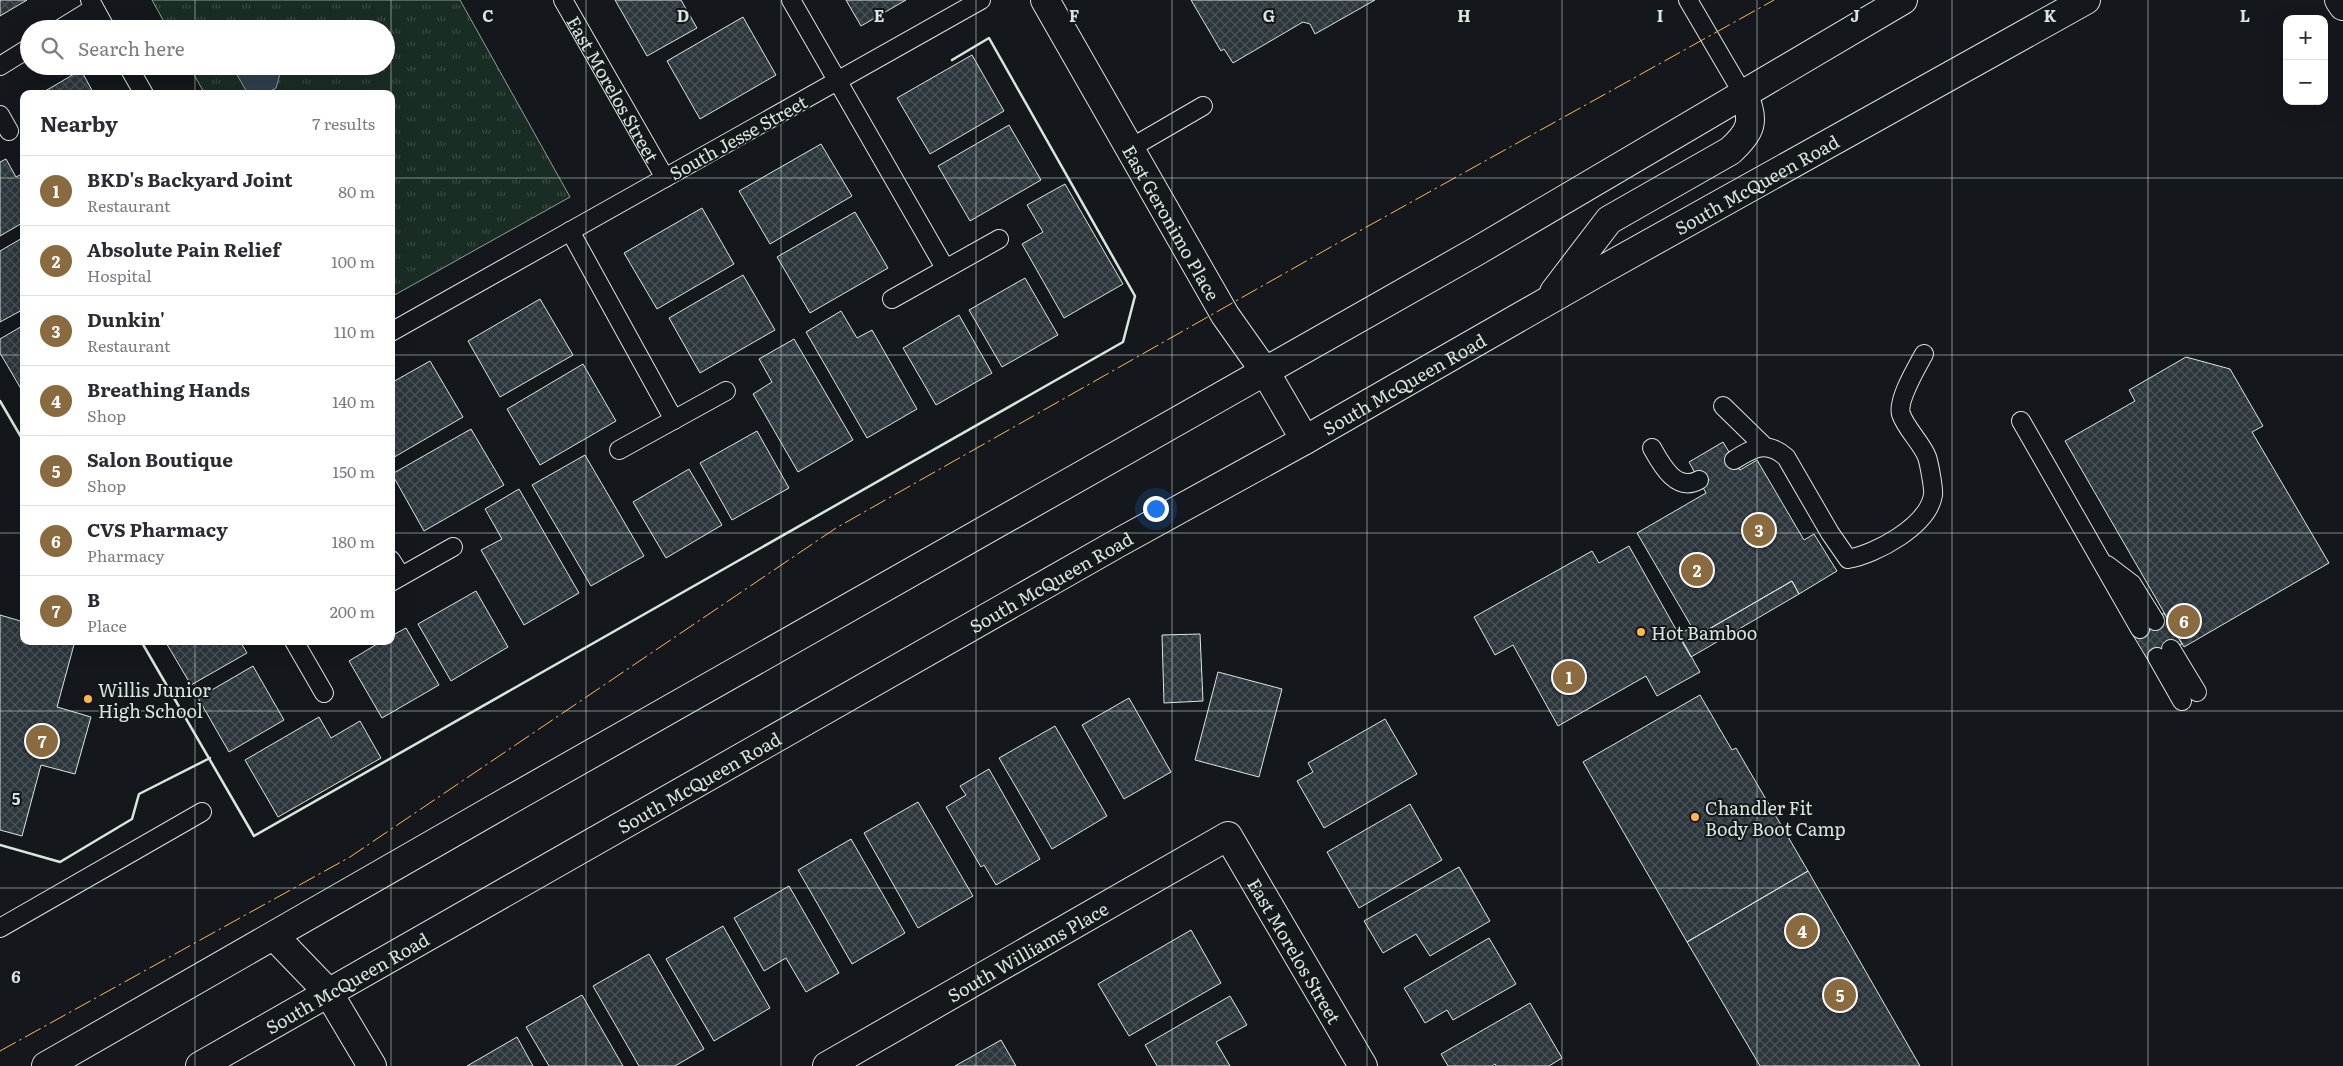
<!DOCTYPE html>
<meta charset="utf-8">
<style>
:root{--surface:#fff;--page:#f7f7f7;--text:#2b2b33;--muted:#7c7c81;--line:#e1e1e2;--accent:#8a6a3f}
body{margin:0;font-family:Literata,serif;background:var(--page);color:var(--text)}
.controls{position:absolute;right:15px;top:15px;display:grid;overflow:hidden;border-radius:10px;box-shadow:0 5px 20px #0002}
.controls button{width:45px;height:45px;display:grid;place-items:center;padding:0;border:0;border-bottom:1px solid var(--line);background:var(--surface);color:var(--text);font:25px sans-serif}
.you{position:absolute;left:1155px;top:508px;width:18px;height:18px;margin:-12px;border:4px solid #fff;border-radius:50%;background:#1a73e8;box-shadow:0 0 0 8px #1a73e833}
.badge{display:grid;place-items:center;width:32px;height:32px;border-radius:50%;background:var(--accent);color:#fff;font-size:16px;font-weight:700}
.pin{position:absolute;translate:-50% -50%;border:2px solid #fff;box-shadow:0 1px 5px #0006}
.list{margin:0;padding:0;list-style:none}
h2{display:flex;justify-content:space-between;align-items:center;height:65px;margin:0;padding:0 20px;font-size:21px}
h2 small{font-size:16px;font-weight:400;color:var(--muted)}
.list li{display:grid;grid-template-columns:32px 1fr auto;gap:15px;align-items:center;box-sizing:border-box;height:70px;padding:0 20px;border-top:1px solid var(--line)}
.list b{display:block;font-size:19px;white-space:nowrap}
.list p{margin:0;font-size:16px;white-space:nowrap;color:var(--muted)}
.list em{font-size:16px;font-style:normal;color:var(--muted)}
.icon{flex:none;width:28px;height:28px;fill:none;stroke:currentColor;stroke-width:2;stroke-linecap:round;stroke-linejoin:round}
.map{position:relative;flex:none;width:2343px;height:1066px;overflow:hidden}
.search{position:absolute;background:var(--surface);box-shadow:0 5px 20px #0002;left:20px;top:20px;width:375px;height:55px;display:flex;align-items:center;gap:12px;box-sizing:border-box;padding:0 18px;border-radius:28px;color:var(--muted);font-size:19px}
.panel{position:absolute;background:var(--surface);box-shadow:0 5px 20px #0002;left:20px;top:90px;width:375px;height:555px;border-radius:10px}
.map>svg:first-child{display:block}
</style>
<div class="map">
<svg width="2343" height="1066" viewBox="0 0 2343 1066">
<defs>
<pattern id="park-tufts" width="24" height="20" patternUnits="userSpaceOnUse" patternTransform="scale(1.25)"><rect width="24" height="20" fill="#1a2d24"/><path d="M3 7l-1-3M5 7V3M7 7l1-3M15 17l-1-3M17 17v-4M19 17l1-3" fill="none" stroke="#3b4b43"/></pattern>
<pattern id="building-cross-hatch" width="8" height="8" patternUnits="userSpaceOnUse" patternTransform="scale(1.25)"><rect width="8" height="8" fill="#2c363c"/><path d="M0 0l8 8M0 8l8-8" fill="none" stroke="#4a5358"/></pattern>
</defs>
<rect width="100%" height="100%" fill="#14181c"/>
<!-- park -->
<path fill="url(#park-tufts)" stroke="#939e99" d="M152,0H460L570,197L391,297V94H205L189,66H386V29H168Z"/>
<!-- water -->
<path fill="#2f3f4d" stroke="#939e99" d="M232,66H275L280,74L276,88L266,94H248Z"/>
<!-- building -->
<path fill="url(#building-cross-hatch)" stroke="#d8e6dc" d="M0,0H27L0,16Z
M615,0H681L697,28L647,56Z
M846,0H906L861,26Z
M1191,0H1375L1315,34L1310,24L1303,22L1233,63L1224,49L1221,51Z
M743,17L776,75L700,119L667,61Z
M972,55L1004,111L930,154L897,98Z
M81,70L94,94H40Z
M1009,125L1041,180L970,221L938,166Z
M821,144L852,196L770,244L739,191Z
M6,159L16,177L24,173V222L0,236V162Z
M1065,184L1123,284L1064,318L1022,244L1043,232L1027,205Z
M702,208L734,264L657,309L624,253Z
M855,212L888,268L810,313L777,257Z
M24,237V309L0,322V251Z
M743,275L775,330L700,373L669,318Z
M1025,278L1058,335L1002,367L969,310Z
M540,299L573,355L500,397L468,341Z
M841,311L857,338L872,330L917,409L867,438L806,332Z
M959,315L992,373L936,405L903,348Z
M24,325V394L0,353V339Z
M794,339L853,440L798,472L753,394L772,382L759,359Z
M2186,357L2230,369L2263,426L2252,432L2329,563L2184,647L2065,441L2135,401L2129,390Z
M430,361L463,417L391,459V383Z
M583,364L616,421L540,465L507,409Z
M471,429L504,485L424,531L392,474Z
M757,431L789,488L732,520L700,463Z
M1723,442L1740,470L1757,460L1804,540L1814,534L1837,571L1799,594L1792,581L1697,636L1637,533L1706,493L1689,462Z
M585,455L644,556L591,586L532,485Z
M689,469L722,525L666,558L633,502Z
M519,489L579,593L524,625L481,550L502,539L485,509Z
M1629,546L1700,672L1657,696L1646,676L1558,726L1513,645L1495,655L1474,617L1592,551L1599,563Z
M1792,581L1799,594L1691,657L1678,635L1692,627L1697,636Z
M476,591L508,647L451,681L418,624Z
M2164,613L2182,644L2149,662L2131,632Z
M0,615L24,622V641H75L57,707L91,717L75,774L41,765L22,836L0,830Z
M406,628L439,685L382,718L349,661L382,641H391V636Z
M1200,634L1203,701L1164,703L1162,635Z
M165,641H240L247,653L191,685Z
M253,666L284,720L229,752L198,698Z
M1218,672L1282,689L1259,777L1195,760Z
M1700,695L1732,750L1736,748L1808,871L1687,942L1583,762Z
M1129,698L1171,772L1124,799L1082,725Z
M319,717L331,738L360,721L381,758L278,817L245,760Z
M1385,719L1417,774L1324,828L1297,781L1313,772L1308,763Z
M1055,726L1107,816L1052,849L999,758Z
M989,769L1040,859L996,885L984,865L981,867L946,807L966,795L960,786Z
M918,802L973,896L918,928L864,833Z
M1410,804L1442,860L1359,908L1327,852Z
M851,839L905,933L852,964L798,870Z
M1459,867L1490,921L1430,956L1416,934L1383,953L1364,921Z
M1808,871L1920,1066H1760L1687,942Z
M789,886L839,973L806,992L786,958L764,971L734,918Z
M723,926L770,1008L714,1041L666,959Z
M1191,930L1221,983L1129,1036L1098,984Z
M1489,938L1516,984L1453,1020L1447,1010L1425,1023L1404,988Z
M649,954L704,1049L675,1066H639L593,986Z
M582,995L623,1066H549L526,1027Z
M1230,996L1247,1025L1216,1042L1230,1066H1157L1145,1045Z
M1530,1003L1562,1058L1549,1066H1496L1495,1064L1492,1066H1448L1441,1054Z
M517,1037L533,1066H467Z
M1001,1040L1016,1066H955Z"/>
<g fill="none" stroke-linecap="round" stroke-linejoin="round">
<!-- service casing -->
<g stroke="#d8e6dc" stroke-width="20">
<g id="service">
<path d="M90,0L106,29"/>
<path id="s1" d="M563,0L665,178"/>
<path d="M791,0L945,268"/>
<path d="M1688,0L1743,94"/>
<path d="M60,29L94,8"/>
<path d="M0,66L29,48"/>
<path d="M128,66L144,94"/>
<path d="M0,115L9,131"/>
<path d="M1129,149L1203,106"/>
<path d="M570,231L674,420"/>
<path d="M892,299L999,239"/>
<path d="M391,332L981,0"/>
<path d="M1723,406L1765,447"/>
<path d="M2021,421L2140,629"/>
<path d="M1652,448C1661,464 1676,493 1699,480"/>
<path d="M619,450L726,391"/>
<path d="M1734,460C1753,448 1766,440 1786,457L1830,533L1848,559C1876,554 1928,526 1933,495C1934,489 1929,463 1927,457C1921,442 1906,429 1901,414C1897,400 1917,367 1924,354"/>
<path d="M391,560L401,576"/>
<path d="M2107,565L2132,584L2155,621"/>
<path d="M391,582L453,547"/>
<path d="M294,641L324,693"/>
<path d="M2171,649L2197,692"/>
<path d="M2157,657L2182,701"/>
<path d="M0,928L202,812"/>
</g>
</g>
<!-- minor casing -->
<g stroke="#d8e6dc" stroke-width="30">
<g id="minor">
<path id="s2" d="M1045,0L1225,315L1266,373L1305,440"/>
<path d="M274,936L328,992L372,1066"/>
<path id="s3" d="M827,1066L1228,836L1363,1066"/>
</g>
</g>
<!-- secondary casing -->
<g stroke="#d8e6dc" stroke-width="30">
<g id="secondary">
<path d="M2339,0L2343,6"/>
<path d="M1554,292L1609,220L1730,151C1751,132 1756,121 1743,94"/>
<path d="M46,1066L508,801L1477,251L1903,0"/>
<path id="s4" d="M200,1066L1118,543L1305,440L1600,271L2086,0"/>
</g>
</g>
<!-- service -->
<use href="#service" stroke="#14181c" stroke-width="18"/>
<!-- minor -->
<use href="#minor" stroke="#14181c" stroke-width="28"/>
<!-- secondary -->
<use href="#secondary" stroke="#14181c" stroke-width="28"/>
<!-- wall -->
<path stroke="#d8e6dc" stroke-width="2.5" d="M0,401L24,442
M141,641L254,836L1123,342L1135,296L989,38L952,60
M0,845L60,862L132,819L139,794L210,758"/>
<!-- power -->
<path stroke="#ffb74d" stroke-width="1" stroke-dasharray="18 4 2.5 4" stroke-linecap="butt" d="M0,1051L350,857L836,528L1345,239L1774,0"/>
</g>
<!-- grid -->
<path fill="none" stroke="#d8e6dc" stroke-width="1" stroke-opacity="0.55" d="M195,0V29M391,0V94M586,0V1066M781,0V1066M976,0V1066M1172,0V1066M1367,0V1066M1562,0V1066M1757,0V1066M1952,0V1066M2148,0V1066M195,66V94M0,178H24M391,178H2343M0,355H24M391,355H2343M0,533H24M391,533H2343M195,641V1066M391,641V1066M0,711H2343M0,888H2343"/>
<!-- markers -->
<g fill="#ffb74d" stroke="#14181c" stroke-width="2">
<circle cx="1641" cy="632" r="5"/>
<circle cx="88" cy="699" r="5"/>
<circle cx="1695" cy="817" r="5"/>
</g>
<g text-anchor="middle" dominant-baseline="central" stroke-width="4" stroke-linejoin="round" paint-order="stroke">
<!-- street labels -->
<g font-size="18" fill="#d8e6dc" stroke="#14181c">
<text stroke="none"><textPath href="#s1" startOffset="102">East Morelos Street</textPath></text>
<text transform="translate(738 137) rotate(-29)">South Jesse Street</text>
<text stroke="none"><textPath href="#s4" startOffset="1789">South McQueen Road</textPath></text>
<text stroke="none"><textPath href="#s2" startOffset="256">East Geronimo Place</textPath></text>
<text stroke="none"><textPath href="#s4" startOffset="1384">South McQueen Road</textPath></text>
<text stroke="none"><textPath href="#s4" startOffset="979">South McQueen Road</textPath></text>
<text stroke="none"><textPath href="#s4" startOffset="574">South McQueen Road</textPath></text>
<text stroke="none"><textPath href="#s3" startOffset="231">South Williams Place</textPath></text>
<text stroke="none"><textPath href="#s3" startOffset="595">East Morelos Street</textPath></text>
<text stroke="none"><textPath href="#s4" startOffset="169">South McQueen Road</textPath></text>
</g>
<!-- poi labels -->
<g font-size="18" fill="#d8e6dc" stroke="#14181c" text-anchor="start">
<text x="1651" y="632">Hot Bamboo</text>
<text x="98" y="689">Willis Junior<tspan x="98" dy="21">High School</tspan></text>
<text x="1705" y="807">Chandler Fit<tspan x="1705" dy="21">Body Boot Camp</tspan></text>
</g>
</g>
<g font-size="16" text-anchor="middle" font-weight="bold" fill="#d8e6dc" stroke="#14181c" stroke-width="4" stroke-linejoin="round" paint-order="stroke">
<text x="488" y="22">C</text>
<text x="683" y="22">D</text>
<text x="879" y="22">E</text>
<text x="1074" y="22">F</text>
<text x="1269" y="22">G</text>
<text x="1464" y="22">H</text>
<text x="1660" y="22">I</text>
<text x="1855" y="22">J</text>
<text x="2050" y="22">K</text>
<text x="2245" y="22">L</text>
<text x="16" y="805">5</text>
<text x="16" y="983">6</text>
</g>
</svg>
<div class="controls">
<button>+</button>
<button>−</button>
</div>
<div class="you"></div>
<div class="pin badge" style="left:1569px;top:677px">1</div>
<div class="pin badge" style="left:1697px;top:570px">2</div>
<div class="pin badge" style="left:1759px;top:530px">3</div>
<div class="pin badge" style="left:1802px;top:931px">4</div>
<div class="pin badge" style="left:1840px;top:995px">5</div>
<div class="pin badge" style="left:2184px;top:621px">6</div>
<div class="pin badge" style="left:42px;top:741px">7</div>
<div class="search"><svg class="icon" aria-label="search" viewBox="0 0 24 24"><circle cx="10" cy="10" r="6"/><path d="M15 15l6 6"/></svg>Search here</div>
<section class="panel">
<h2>Nearby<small>7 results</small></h2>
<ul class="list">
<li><span class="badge">1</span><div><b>BKD's Backyard Joint</b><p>Restaurant</p></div><em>80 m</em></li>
<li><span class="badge">2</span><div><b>Absolute Pain Relief</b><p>Hospital</p></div><em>100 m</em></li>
<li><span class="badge">3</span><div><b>Dunkin'</b><p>Restaurant</p></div><em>110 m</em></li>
<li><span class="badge">4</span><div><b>Breathing Hands</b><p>Shop</p></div><em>140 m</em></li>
<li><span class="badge">5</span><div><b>Salon Boutique</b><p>Shop</p></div><em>150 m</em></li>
<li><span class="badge">6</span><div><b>CVS Pharmacy</b><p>Pharmacy</p></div><em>180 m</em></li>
<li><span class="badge">7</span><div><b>B</b><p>Place</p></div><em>200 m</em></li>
</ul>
</section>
</div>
